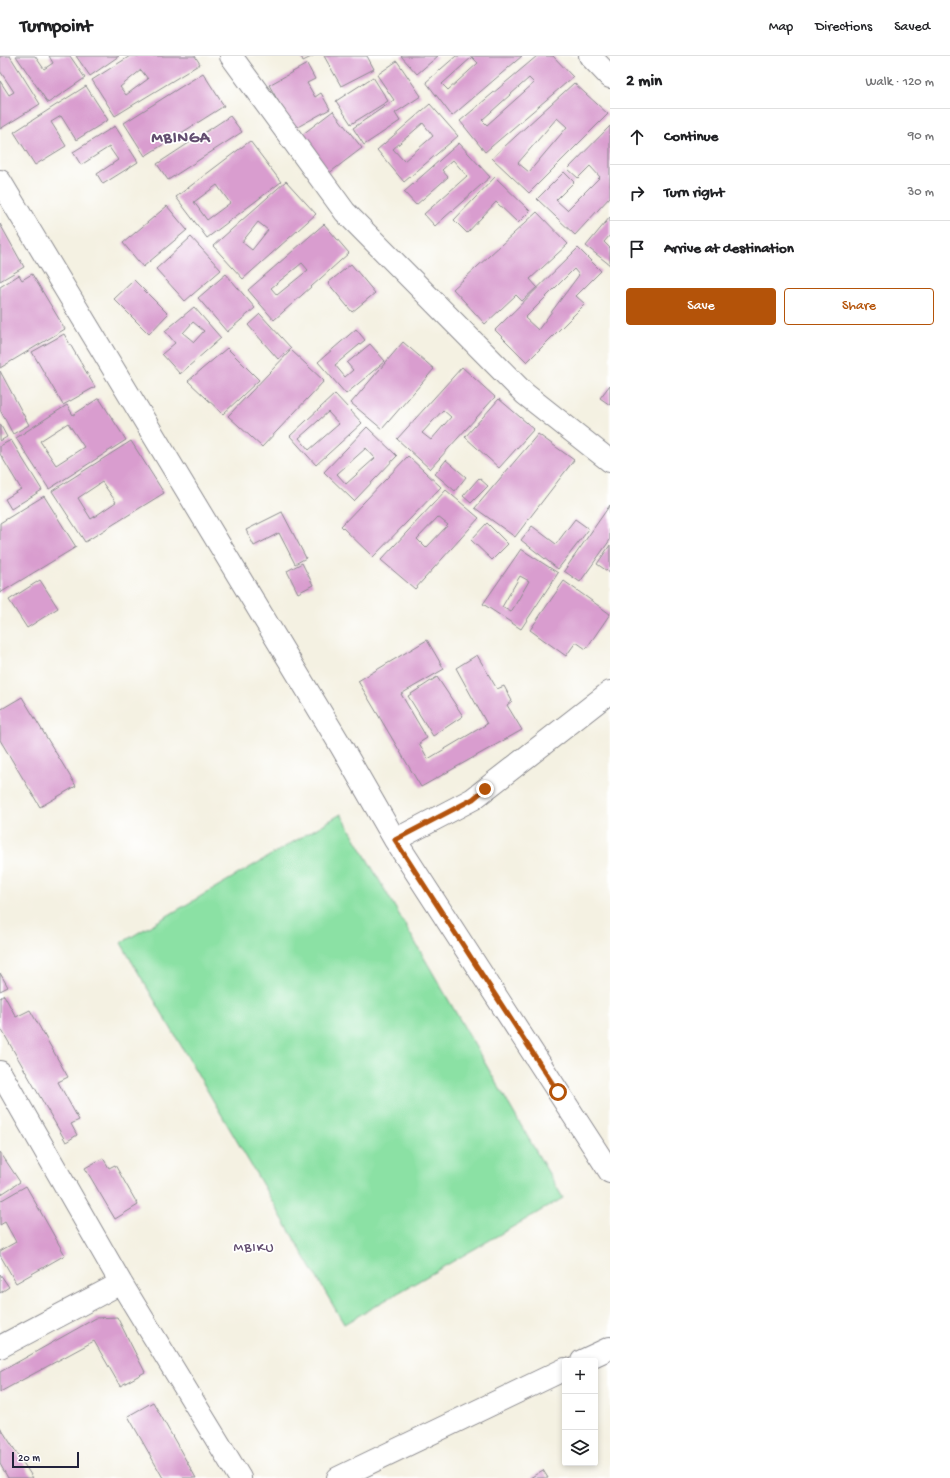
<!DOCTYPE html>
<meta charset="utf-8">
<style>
:root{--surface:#fff;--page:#f6f6f6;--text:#202124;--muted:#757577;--line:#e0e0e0;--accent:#b45309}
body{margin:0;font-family:"Gochi Hand",sans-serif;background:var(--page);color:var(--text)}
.controls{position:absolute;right:12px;bottom:12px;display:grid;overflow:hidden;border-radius:4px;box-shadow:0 2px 6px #0003}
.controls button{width:36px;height:36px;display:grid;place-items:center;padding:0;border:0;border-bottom:1px solid var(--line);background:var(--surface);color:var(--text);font:20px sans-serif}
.scale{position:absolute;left:12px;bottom:10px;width:67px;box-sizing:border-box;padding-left:4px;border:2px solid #22223b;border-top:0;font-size:11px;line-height:14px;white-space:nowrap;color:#22223b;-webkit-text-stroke:3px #fff;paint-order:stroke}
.stop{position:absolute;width:12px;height:12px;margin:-9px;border:3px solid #b45309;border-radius:50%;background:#fff}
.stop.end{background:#b45309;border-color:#fff;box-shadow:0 1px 4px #0008}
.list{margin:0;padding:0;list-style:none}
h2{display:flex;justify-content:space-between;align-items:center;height:52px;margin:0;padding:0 16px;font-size:17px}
h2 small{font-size:13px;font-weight:400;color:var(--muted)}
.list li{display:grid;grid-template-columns:26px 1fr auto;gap:12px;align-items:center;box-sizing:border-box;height:56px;padding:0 16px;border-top:1px solid var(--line)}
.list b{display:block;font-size:15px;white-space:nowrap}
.list em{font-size:13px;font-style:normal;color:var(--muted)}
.actions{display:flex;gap:8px;padding:12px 16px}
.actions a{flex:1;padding:9px 0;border:1px solid var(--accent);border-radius:4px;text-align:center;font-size:14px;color:var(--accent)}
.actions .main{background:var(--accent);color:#fff}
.icon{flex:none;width:22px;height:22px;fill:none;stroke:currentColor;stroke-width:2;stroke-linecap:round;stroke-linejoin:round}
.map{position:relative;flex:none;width:610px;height:1422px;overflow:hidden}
header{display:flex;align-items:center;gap:24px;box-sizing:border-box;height:56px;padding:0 20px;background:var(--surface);border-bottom:1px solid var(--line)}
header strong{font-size:19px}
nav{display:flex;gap:22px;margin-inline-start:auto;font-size:14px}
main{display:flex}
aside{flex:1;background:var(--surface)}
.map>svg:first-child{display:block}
</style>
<header>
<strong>Turnpoint</strong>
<nav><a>Map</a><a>Directions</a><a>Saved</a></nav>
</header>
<main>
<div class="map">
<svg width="610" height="1422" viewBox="0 0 610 1422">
<rect width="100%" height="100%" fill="#fff"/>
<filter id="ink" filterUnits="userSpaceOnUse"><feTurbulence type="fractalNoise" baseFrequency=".025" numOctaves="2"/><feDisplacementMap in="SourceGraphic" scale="8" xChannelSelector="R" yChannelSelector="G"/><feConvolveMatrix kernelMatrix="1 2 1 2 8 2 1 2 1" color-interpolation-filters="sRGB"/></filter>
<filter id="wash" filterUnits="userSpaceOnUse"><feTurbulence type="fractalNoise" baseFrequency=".012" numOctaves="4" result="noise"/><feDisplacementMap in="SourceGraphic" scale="16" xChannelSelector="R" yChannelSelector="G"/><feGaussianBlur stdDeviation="0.9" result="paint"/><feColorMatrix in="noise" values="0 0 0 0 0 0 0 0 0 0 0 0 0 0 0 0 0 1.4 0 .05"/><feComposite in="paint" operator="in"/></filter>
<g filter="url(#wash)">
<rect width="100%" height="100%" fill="#f4f1e2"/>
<!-- green -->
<path fill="#8be1a4" stroke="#568270" d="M341,758L563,1142L344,1268L121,887Z"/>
<g id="blocks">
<!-- building -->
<path fill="#d99dcf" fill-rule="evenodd" d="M0,0H10L40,48L0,73V25L9,39L14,36L0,15Z
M16,0H35L44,13L53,7L49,0H70L85,22L48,47Z
M76,0H119L90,20Z
M130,0H195L200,8L115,60L92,24ZM141,14L148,23L126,39L120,31Z
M301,0H313L303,5Z
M324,0H367L374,13L341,30Z
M401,0H438L417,18Z
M456,0H522L452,60L426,26ZM472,1L478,7L448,34L442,28Z
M537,0H553L573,21L485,96L460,65ZM529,22L534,27L487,69L482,64Z
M397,5L421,40L395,57L400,65L364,89L353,72L394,44L377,19Z
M307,8L315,23L307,27L315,41L321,37L330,53L294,73L269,29Z
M203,17L224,50L145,100L124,67Z
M373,21L388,45L351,68L336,45Z
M574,27L608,58L529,137L492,102ZM557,62L567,71L529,116L518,107Z
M86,30L108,64L76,84L61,60L51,66L66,90L35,109L14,76Z
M430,48L458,80L404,126L377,94ZM423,67L433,80L404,105L393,93Z
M333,55L362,92L328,118L299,81Z
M230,60L242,76L168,124L157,108Z
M115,70L138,106L103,128L97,118L118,104L109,91L81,109L73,96Z
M610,70V141L575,179L537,143L564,116L574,126L556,144L567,154L600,121L590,110L578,122L568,113Z
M250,85L281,126L207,182L176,141ZM217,129L230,147L207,164L194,146Z
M459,87L490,121L435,170L424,158L467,120L453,104L442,114L448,121L416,149L404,136Z
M495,121L530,155L518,167L496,146L467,177L454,164Z
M286,125L316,158L243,223L213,190ZM258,166L268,174L252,194L242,186Z
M167,150L187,174L143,211L123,187Z
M537,156L568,188L530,223L537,231L522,245L516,239L485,268L453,233Z
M610,161V179L604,186L610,192V209L586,190Z
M0,168L24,211L0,225Z
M324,168L349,197L274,264L248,234ZM302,207L308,214L277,239L271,232Z
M191,181L221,214L185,245L156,213Z
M578,192L601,215L576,240L585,248L527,306L495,274ZM574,213L579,219L538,274L525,262Z
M351,208L375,237L352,256L328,227Z
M32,218L65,273L0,312V231L19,219L22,224Z
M226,218L255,252L227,276L198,242Z
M134,224L168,258L149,278L114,243Z
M194,251L221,282L180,318L162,298L175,287L165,275ZM193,266L204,275L194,286L183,277Z
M260,258L291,292L278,303L248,269Z
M356,273L365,284L335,309L345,321L353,314L347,307L370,288L385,305L346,338L318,306Z
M64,278L95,331L63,349L32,296Z
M403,286L434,313L382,373L351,347Z
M227,292L259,324L223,358L188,325Z
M291,294L324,325L262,391L228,360Z
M462,311L495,341L430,413L397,383ZM443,354L451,361L431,384L422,377Z
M0,315L29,369L13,378L0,354Z
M610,329V349L600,342Z
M335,338L362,367L316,409L290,380ZM328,356L339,368L309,394L299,382Z
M99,342L126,384L49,433L16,382L67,349L73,359ZM68,367L84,391L56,409L40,385Z
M499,343L534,373L499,412L465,381Z
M0,368L7,381L0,385Z
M367,371L397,400L354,445L324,416ZM366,392L375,402L346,428L337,418Z
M538,378L574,404L515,481L475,452Z
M11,384L42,434L11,453L5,443L21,433L0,398V390Z
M131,385L164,437L85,486L52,435ZM102,426L116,446L91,463L78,442Z
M408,400L441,431L373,501L341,470Z
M446,404L466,421L455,435L435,418Z
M479,422L488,430L471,447L463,440Z
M446,434L479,462L415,533L381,504ZM438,461L448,469L426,492L417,483Z
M44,440L76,491L0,537V467Z
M610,449V484L580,526L564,515Z
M282,456L306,502L295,508L279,477L254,490L246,474Z
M575,463L589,473L558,513L521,484L532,470L556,488Z
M487,467L508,488L492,504L471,484Z
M610,489V517L597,508Z
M521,493L558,517L521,573L483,548ZM520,520L529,525L511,556L502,551Z
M302,507L313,529L298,537L287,515Z
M40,524L58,552L27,572L9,544Z
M564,525L610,558L586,593L576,586L566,600L530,574Z
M427,584L444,613L401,638L427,682L419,687L428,703L487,668L456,612L477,599L497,633L504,630L512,645L507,649L522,674L421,731L358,625Z
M437,621L463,660L433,680L408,640Z
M22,641L76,730L40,751L0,684V654Z
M0,917L8,931L0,935Z
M4,939L16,961L30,954L68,1021L58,1026L79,1064L71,1068L77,1079L66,1086L0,971V942Z
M0,1096L20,1126L0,1139Z
M103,1102L109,1112L115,1109L138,1149L115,1163L85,1112Z
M26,1130L65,1199L16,1227L0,1199V1195L16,1186L5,1166L0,1169V1145Z
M0,1218L9,1231L0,1237Z
M117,1261L145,1316L120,1330L94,1285L0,1336V1316L96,1262Z
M153,1346L196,1422H163L128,1360Z
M0,1371L33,1422H8L0,1408Z
M543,1414L548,1422H530Z"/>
</g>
</g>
<g filter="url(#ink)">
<use href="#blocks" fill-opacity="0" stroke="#8b8a8e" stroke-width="1"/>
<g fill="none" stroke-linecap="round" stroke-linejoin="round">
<!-- minor casing -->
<g stroke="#8b8a8e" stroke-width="24">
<path id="minor" d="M231,0L345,156L525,338L610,405
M590,0L610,21
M0,125L341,690L395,784L610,1116
M395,784L473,743L610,636
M0,1016L121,1227L240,1422
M0,1291L121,1227
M582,1305L610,1292
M338,1422L565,1313"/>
</g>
<!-- minor -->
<use href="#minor" stroke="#fff" stroke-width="22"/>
</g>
</g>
<g fill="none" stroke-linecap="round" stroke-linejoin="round" filter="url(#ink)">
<!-- route -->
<path stroke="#b45309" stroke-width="5" d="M485,733L473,743L395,784L558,1036"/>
</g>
<g text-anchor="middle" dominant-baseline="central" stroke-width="3.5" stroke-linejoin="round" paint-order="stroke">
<!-- quarter labels -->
<g font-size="14" letter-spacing="1" fill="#624d6f" stroke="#fff">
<text x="254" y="1192">MBIKU</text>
</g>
<!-- district labels -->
<g font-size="16" font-weight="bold" letter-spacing="1" fill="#624d6f" stroke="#fff">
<text x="181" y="83">MBINGA</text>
</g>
</g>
</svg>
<div class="controls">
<button>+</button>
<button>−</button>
<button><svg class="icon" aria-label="layers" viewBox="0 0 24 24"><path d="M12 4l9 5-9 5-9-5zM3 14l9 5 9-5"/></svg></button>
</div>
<div class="scale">20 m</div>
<div class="stop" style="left:558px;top:1036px"></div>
<div class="stop end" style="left:485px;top:733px"></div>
</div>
<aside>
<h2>2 min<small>Walk · 120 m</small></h2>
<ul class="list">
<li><svg class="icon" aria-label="ahead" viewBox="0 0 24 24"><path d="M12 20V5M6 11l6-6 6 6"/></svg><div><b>Continue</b></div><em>90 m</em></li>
<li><svg class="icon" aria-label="right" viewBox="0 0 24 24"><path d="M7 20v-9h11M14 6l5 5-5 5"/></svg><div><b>Turn right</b></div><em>30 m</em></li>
<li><svg class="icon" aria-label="arrive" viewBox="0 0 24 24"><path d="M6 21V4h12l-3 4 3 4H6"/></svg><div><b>Arrive at destination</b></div></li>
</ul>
<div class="actions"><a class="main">Save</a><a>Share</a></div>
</aside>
</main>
